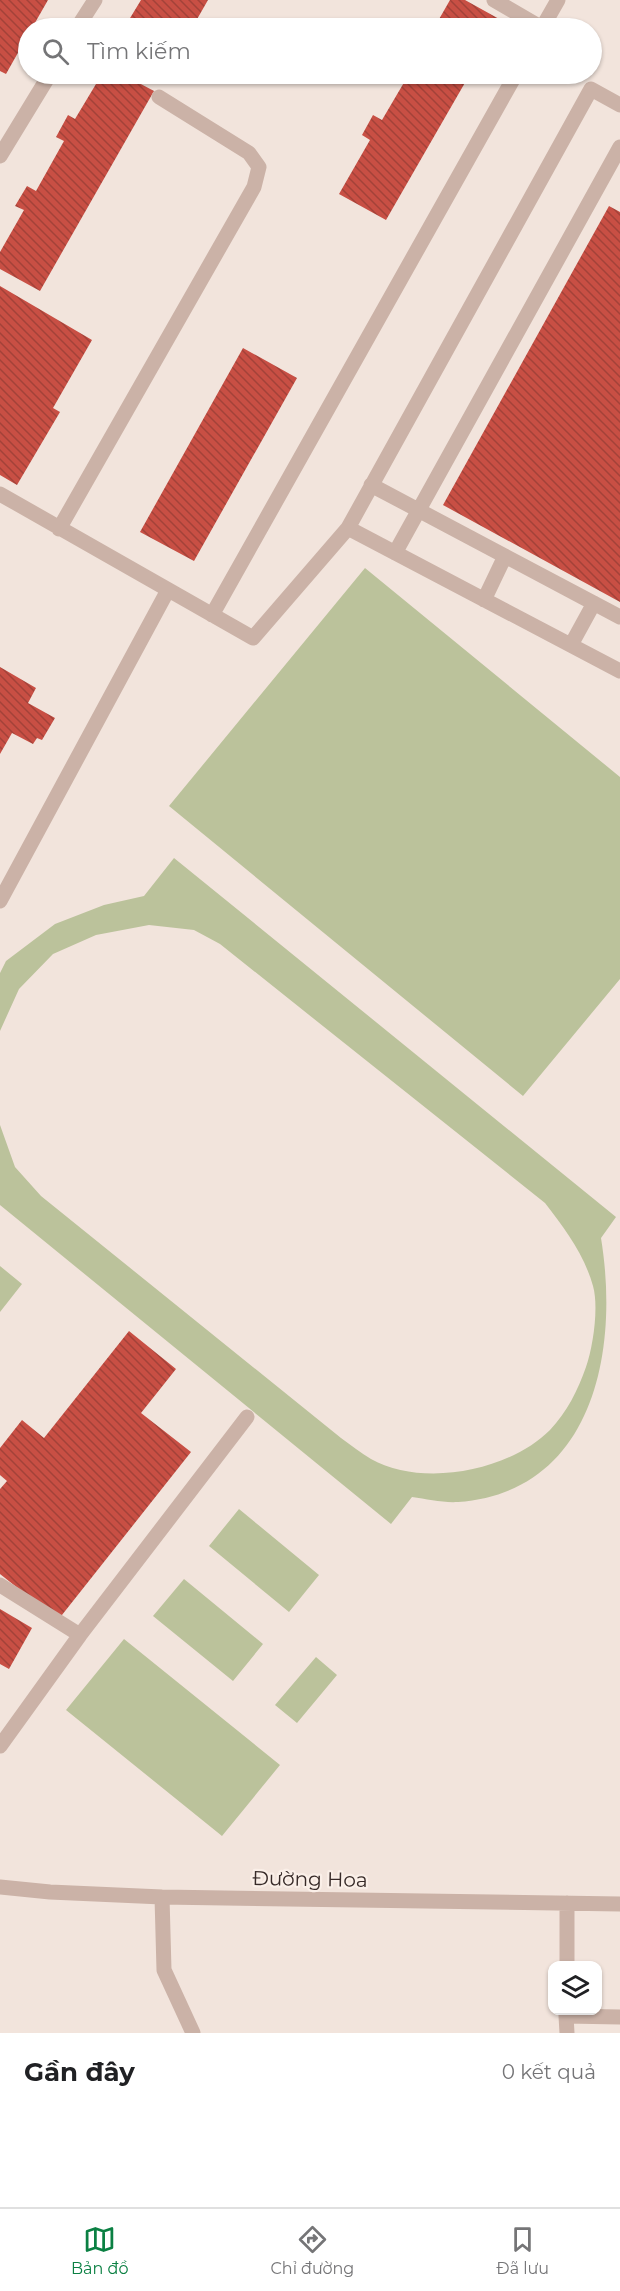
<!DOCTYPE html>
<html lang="vi">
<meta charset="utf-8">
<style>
:root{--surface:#fff;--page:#f2f2f2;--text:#202124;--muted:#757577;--line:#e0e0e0;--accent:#0b8043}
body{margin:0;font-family:Montserrat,sans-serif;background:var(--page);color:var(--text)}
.controls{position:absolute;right:18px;bottom:18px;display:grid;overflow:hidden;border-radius:12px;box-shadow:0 2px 4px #0004}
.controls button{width:54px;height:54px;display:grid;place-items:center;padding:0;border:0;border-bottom:2px solid var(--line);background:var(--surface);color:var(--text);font:30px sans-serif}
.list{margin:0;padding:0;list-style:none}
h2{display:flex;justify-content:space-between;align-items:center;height:78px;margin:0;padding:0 24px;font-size:26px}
h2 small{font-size:20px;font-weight:400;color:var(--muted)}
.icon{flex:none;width:33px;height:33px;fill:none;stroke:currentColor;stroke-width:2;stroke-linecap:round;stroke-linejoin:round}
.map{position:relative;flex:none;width:620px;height:2033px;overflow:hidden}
.search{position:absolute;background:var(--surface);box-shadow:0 2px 4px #0004;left:18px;right:18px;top:18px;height:66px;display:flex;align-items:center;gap:15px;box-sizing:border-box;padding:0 21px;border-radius:33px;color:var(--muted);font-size:22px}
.sheet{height:174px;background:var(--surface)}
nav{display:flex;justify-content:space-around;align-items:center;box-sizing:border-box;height:84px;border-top:2px solid var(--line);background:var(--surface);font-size:16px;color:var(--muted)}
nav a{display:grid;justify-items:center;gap:3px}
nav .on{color:var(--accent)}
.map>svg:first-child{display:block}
</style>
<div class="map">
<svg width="620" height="2033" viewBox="0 0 620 2033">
<defs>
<pattern id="building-back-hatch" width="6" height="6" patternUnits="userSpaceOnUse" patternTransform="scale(1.5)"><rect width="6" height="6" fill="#c84f44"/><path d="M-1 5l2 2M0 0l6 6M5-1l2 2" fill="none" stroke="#a34239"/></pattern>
</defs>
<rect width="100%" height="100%" fill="#f2e4dc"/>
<!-- green -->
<path fill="#bbc29b" d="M365,568L620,777V979L523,1096L169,806Z
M174,858L616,1217L601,1238C620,1354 592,1492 458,1502C443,1503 427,1499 412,1497L391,1524L0,1205V1125L15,1167L41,1196L341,1438C351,1445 361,1453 371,1459C423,1488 509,1471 550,1430C567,1412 578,1390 586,1367C593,1347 599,1307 593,1286C584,1254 565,1229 545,1203L220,944L194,930L149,925L96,935L53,954L19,989L0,1031V973L6,961L55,924L104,905L144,896Z
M0,1266L22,1284L0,1312Z
M239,1509L319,1575L289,1612L209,1546Z
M184,1579L263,1644L233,1681L153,1616Z
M124,1639L280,1765L222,1836L66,1710Z
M316,1657L337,1675L297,1723L275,1705Z"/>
<!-- building -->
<path fill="url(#building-back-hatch)" d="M0,0H48L32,28H28V35L6,74L0,71Z
M141,0H208L192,28H124Z
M450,0H465L501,20L496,28H434Z
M102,74H122L154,91L40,291L0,269V252L24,210L15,206L27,186L36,191L64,141L56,137L68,115L75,119Z
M409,74H470L386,220L339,194L370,140L362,135L373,115L382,120Z
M609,206L620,212V602L443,505Z
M0,286L92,340L53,408L60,412L17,485L0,475Z
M243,348L297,378L194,561L140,532Z
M0,667L36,688L28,703L55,718L42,740L37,738L33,744L12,733L0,754Z
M129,1331L176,1369L141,1413L191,1452L58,1620L0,1574V1489L7,1481L0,1475V1448L22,1420L44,1438Z
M0,1609L32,1628L9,1669L0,1664Z"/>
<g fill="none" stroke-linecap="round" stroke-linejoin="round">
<!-- minor -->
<path stroke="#cbb2a7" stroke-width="15" d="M494,0L542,28
M77,28L95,0
M542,28L558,0
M0,156L50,74
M371,485L620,617
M0,494L253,638L348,528L591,89L620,105
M348,528L620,671
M59,529L254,187L259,167L249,153L159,97
M395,553L620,147
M484,600L505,556
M212,615L516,74
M571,645L594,603
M0,901L168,590
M0,1585L80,1635
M0,1746L80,1635L247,1417
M0,1887L50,1892L162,1897L620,1904
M162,1897L164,1970L193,2033
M567,1966V1903
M566,2010V2016L620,2017
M566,2016L567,2033"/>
</g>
<g text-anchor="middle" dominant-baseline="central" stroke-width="4.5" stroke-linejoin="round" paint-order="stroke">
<!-- street labels -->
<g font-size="20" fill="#372a28" stroke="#faefe8">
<text transform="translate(310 1879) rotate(1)">Đường Hoa</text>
</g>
</g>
</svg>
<div class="controls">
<button><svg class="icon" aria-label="layers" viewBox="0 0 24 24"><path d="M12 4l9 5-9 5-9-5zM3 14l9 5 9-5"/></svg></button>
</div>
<div class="search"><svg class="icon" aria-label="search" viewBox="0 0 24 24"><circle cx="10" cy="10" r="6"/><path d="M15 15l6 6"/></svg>Tìm kiếm</div>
</div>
<section class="sheet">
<h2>Gần đây<small>0 kết quả</small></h2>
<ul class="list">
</ul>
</section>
<nav>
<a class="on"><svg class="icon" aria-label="map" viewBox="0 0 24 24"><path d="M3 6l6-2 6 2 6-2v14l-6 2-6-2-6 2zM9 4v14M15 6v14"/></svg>Bản đồ</a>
<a><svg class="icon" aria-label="directions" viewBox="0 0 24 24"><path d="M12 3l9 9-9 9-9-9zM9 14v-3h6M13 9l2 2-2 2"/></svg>Chỉ đường</a>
<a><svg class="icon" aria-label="saved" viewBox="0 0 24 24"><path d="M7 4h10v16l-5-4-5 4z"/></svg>Đã lưu</a>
</nav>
